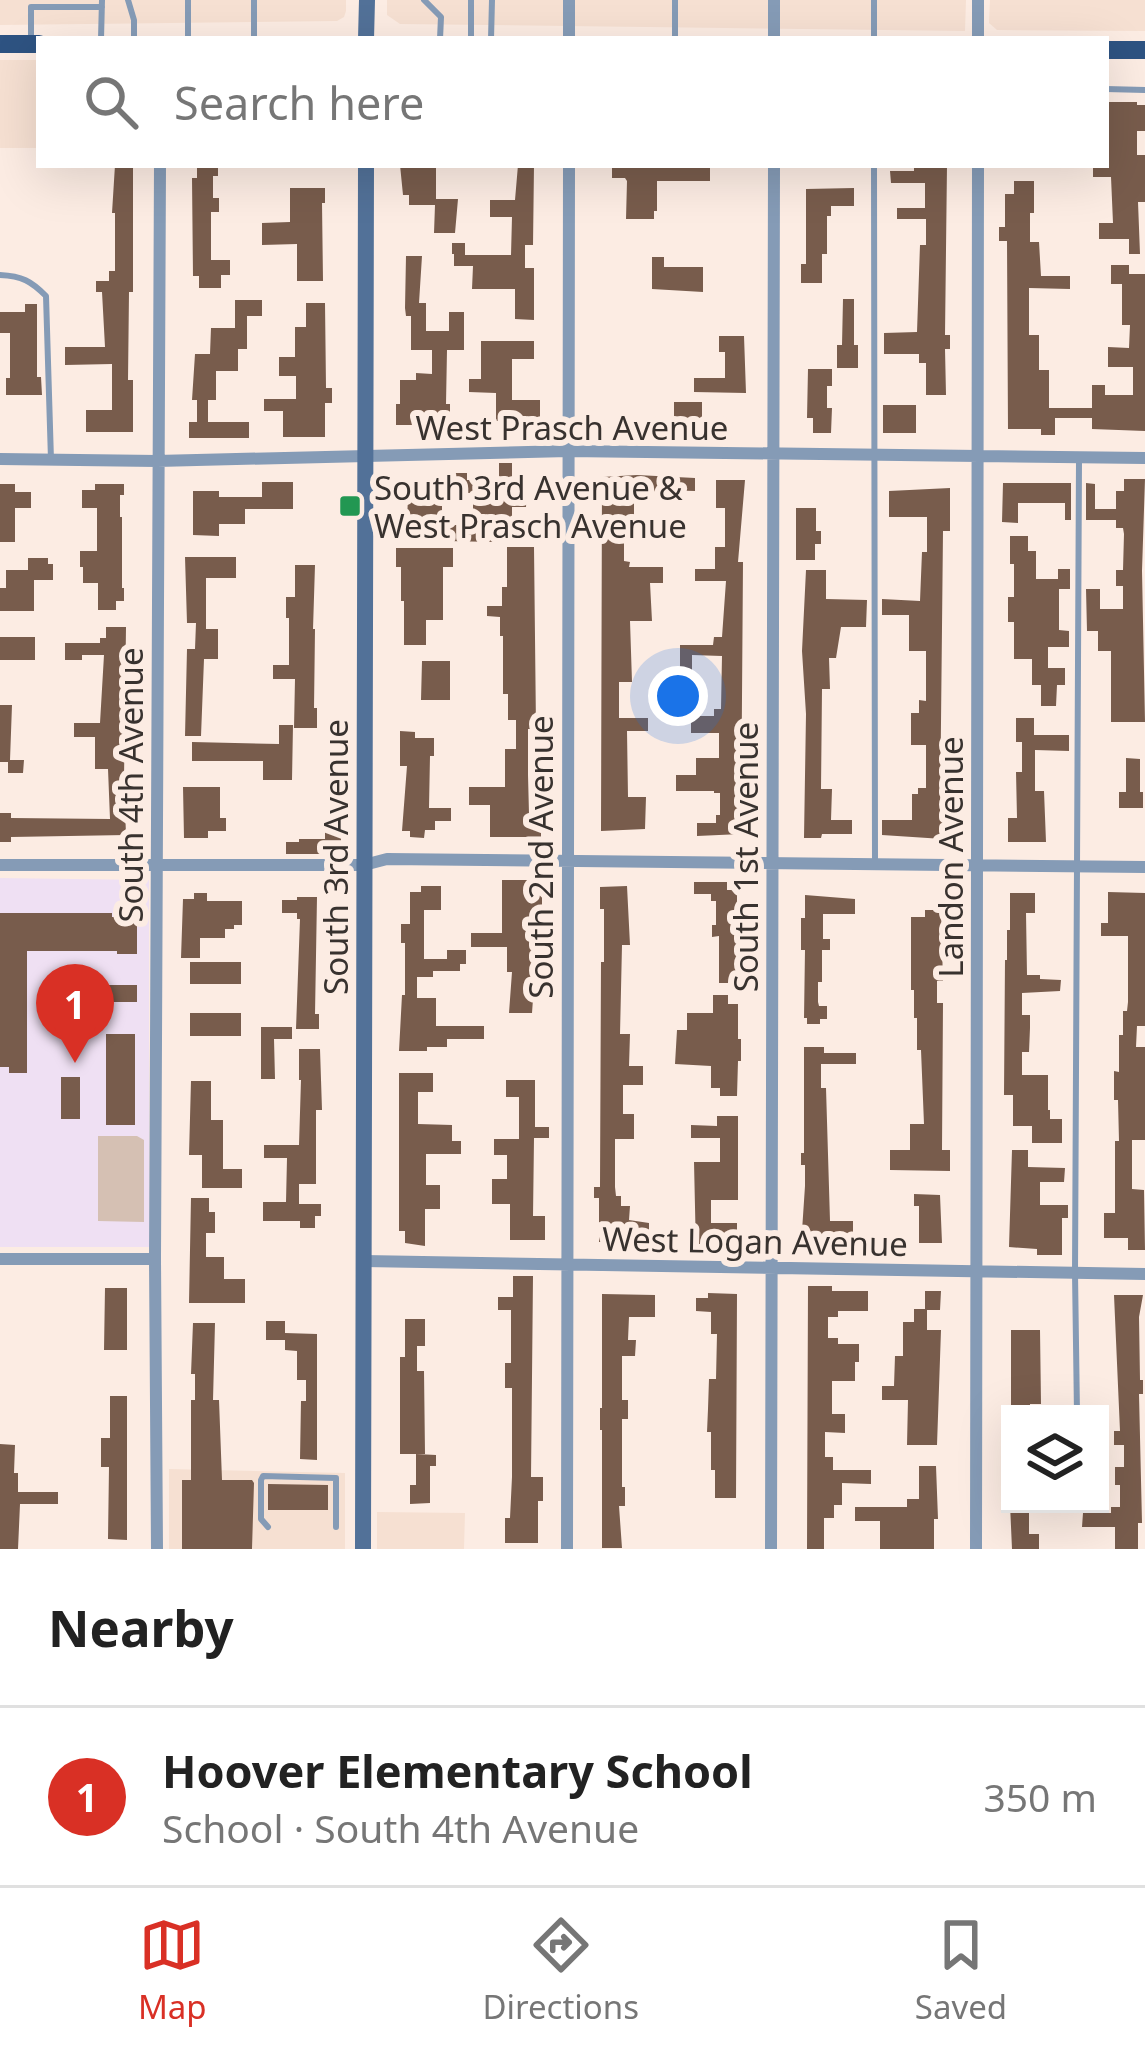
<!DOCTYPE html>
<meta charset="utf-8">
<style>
:root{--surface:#fff;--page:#f2f2f2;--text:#222;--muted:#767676;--line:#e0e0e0;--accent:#d93025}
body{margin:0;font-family:"Noto Sans",sans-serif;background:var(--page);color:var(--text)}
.controls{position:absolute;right:36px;bottom:36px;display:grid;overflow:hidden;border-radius:0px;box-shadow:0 12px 48px #0002}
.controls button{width:108px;height:108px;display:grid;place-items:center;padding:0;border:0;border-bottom:3px solid var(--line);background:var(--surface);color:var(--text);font:60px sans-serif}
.you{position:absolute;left:678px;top:696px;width:42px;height:42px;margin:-30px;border:9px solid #fff;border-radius:50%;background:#1a73e8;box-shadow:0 0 0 18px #1a73e833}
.badge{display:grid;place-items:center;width:78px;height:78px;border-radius:50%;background:var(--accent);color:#fff;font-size:39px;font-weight:700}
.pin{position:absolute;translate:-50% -99px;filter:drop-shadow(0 3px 6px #0008)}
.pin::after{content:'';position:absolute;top:63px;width:42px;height:36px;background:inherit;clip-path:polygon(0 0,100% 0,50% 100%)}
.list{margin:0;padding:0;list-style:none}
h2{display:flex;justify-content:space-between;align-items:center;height:156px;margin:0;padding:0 48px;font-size:51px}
h2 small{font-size:39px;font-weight:400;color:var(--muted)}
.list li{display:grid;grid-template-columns:78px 1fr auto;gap:36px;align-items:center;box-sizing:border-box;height:180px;padding:0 48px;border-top:3px solid var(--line)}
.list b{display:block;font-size:45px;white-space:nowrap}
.list p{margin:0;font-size:39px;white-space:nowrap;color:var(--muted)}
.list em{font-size:39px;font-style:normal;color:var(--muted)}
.icon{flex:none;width:66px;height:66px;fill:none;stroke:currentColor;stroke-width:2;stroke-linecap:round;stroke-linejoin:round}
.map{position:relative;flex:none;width:1145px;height:1549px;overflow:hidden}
.search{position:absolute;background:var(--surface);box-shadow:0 12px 48px #0002;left:36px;right:36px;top:36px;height:132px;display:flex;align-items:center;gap:30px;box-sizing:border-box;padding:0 42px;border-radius:0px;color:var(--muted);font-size:45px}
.sheet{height:336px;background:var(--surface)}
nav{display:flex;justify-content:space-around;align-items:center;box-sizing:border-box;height:168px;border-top:3px solid var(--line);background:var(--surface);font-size:33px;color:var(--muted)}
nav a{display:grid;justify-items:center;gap:6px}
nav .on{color:var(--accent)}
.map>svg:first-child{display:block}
</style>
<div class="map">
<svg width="1145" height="1549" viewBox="0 0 1145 1549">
<rect width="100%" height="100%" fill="#fcece3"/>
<!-- built -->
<path fill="#f6e0d2" d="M0,0H346V11L344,17L337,21L0,25Z
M387,0H966L965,31L400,24L387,15Z
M990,0H1145V31L997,30L989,23Z
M0,60H39V148H0Z
M169,1469L345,1473V1549H169Z
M377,1512L465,1513L464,1549H377Z"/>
<!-- education -->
<path fill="#efe0f3" d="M0,878L149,880V1247H0Z"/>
<!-- green -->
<path fill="#d5c0b3" d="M98,1136H137L144,1140V1222L98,1221Z"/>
<!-- building -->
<path fill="#785c4c" d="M1106,102H1137V105H1145V131H1137V155H1145V202H1138L1140,254H1129V239H1099V223H1113L1111,177H1093V165H1106Z
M115,165H133V292H129L128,380H133V432H86V410H112V364L65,365V347H105L102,292H96V281H109V271H115V213H112Z
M197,165H218V176H213V198H219V212H211V260H230V275H221V288H199V276H193L192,178H197Z
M400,165H436V199H458L455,233H434L435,205H409V195H403Z
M518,165H534L533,245H525V268H534V320L515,319V289H472L473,266H454V254H452V243H465V255H511L512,217H490V200H515Z
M612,165H710V181H657V211H654V219H626L627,181L625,178H612Z
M914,165H947L945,335H950V349H945L946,395H926V363H919V354H884V333L917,332L920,245H926V219H897V208H925V183H891L890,171H914Z
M1014,181H1034V213H1030V242H1039L1041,276H1070V289L1029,288V335H1039V370H1049V408H1092V385H1105V395H1133V367H1108V347L1129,348L1130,325H1122V284H1111V265H1129V274H1145V431L1092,429V418H1055V435H1041V429H1008L1007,241H999V227H1005V194H1014Z
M290,188H325V203H322L323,281H297V244L262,245V223L290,222Z
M854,188V206H831V216H827V254H822V283H801V264H806V189Z
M406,256H422L419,303H426V331H449V312H464V350H447L446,404H450V421H436V425H396V404H400V380H416V373L432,374V350H411V316H406L405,308Z
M652,257H664V267H703V292L652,289Z
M843,299H854V345H858V368H837V345H842Z
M235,300H262V316H247V349H238V371H216V400H208V422H249V438H189V422H197V400H192L195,354H210L211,328H235Z
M306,303H325L326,388H332V403H325V437H283V411H264V399H296V376H279V357H295V327H306Z
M25,304H37V377H41L42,395H6V378H10V333H0V312H25Z
M719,336H744L746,393L694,392V378H725V352H719Z
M481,341H534V359H512V400H540V428H524V421H496V393L469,392V379H481Z
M808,369H832V386H827V408H832L831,433H813V418H807Z
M674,402H702V428H674Z
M883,405H916V433H883Z
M499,463H512V484H527L526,507H512V523H495V542L446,541V525H473V493H453V473H467V480H499Z
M637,475L695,478V491L661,490L651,492V498H634V537H624V561L630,562L629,567H663V583H650L652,621H630L632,682H619V718H648V731H627L628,797H646L645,829L601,831L602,477Z
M1124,479H1145L1142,571L1145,722H1111V651H1098V631H1087L1086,589H1100V609H1123V586H1116V570H1123L1124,534L1123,528H1116V520H1086V483L1095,484V509H1116V491H1124Z
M716,480H745L738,562H743L741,834L697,836V823H716V815H720V793H714V791H676V775H696V758H719V733H691V716H714V709H721L722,656L692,655V680H680V645H713L714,637H722L726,581H695V569H715V547H725V508H716Z
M262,482H293V509H245V524H219V536L193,535V491H219V497H262Z
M1003,483H1071V520H1065V503H1018V523L1002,522Z
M0,484H15V492H31V508H15V542H0Z
M95,484H124V495H120V517H122V588H124V601H116V610H98V583H83V567H80V551H97V508H82V490H95Z
M950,488V531H943L940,818H943V839L882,835V820H912V794H918V788H926V745H911V713H919V700L926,701V651H909V615H882V599L920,601L922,552H927V517H889V491Z
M408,497H442V521H407Z
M796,508H816V531H821V544H815V560H796Z
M1010,536H1028V551H1036V579H1058V569H1070V589H1059V630L1069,631V647H1048V668H1065V685H1057L1056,706H1041V685H1032V659H1014V622H1008V597H1014V564H1010Z
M507,547H534L536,729H528V775L529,814H541V837H490V805H469V787H505V749H516V720H508V694H503V636H500V617L487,616V606H502V587H507Z
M396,548H453V567H443V620H426V645H404V601H401V567H396Z
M185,557H236V578H206V629H218V659H204L201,736H185L187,649H195L196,623H187Z
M28,558H48V564H53V580H34V611H0V588H6V570H28Z
M295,565H315L313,629H315L314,708H317V728H294L295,679H273V665H289V618H286V597H295Z
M806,570H826V599L867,600L866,627H841L836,658H829L830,689H822L821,789H832L831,820H852V834H822L821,838H804L806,714L802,651Z
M106,627H126L124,779L126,835L11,837V842H0V813H11V818L110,819L108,769H95V737H74V723H100L104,655H82V660H65V643H100V638H106Z
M0,637H35V660H0Z
M422,661H450V700H421Z
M0,705H12L10,760H24L23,773H8V762H0Z
M1016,718H1034V735H1069V751L1035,750V791H1044L1046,842H1008V818H1017L1016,772H1022V742H1016Z
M279,725H293L292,780H263V761H192V742L279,744Z
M400,731L415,732V738H434V756H430L429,808H451V821H435V830H425L424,838L410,837V831H402L407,766H400Z
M1126,758L1140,759V792H1143V808H1119V792H1126Z
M183,787H220V818H226V831H208V838H184Z
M325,832H341V854H286V842H299V839H325Z
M502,880H542V943H537L532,1013H509L512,972H507V947H471V933H502Z
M694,882H727V890H737V925H742V983H719V936L712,937V925H716V901H711V894H694Z
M421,886H441V910H424V959H447V950H466V964H460V971H433V977H417V998H436V1026H484V1039H447V1047H427V1051H399L402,995H405V943H401V924H410V892H421Z
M627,886L630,945H622L620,1034H630L629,1066H643V1085H623V1114H634V1139H615V1187L616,1196H621V1206H630L629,1220L649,1223V1242H599V1198H594V1187H600L601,962H604V909H600V887Z
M1108,892L1145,893V1026H1137L1136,1047H1145V1140H1132V1189L1144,1190L1145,1250H1128V1238H1104V1213H1115V1141H1119L1118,1100H1114V1071L1119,1072V1035H1123V1011H1127L1128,1002V936H1101V923H1108Z
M194,893H207V901H242V925H234V929H225V938H200V958H181L183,899H194Z
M1010,893H1035V913H1026L1027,975H1040V979L1061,980L1060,991L1022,993V1015H1030V1028L1029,1052H1022V1075H1048V1110H1050V1119H1062V1143H1032V1126H1013V1095H1004L1005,960H1007V930H1010Z
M805,895L855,899V914H823V939H830V950H822V982H818V1002L819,1006H827V1019H820V1024H807V1018H804L805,950H801V918H805Z
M297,897H317L315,1014H319V1029H296L300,919H297V913H282V900H297Z
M925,910H941L943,981H937V1003H943L942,1150H950V1171L890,1170V1150H910V1124H924L921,1050H917V1018H914V990H911V917H925Z
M0,913H112V917H137V954H117V951H27V1073H9V1067H0Z
M190,962H241V984H190Z
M79,980H97V985H137V1002H79Z
M713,995H728V1004H738V1039H741V1061H738L737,1096H720V1088H711V1066L675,1064L677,1030H687V1013H713Z
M190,1013H241V1036H190Z
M261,1027H292V1039H274L275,1079H261Z
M106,1034H135V1125H106Z
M804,1047H824V1053H856V1064H821V1088H826L830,1221H853V1243H848V1246H801L805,1186V1165H801V1153H804Z
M299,1049H320L322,1110H316V1184H299V1204H321V1216H315V1228H300V1221H263V1202H286L287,1158H264V1145H299L301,1080H299Z
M399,1073H433V1092H418V1124L452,1125V1141H461V1154H426V1185H440V1209H425V1246L405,1243V1231H399Z
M61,1077H80V1119H61Z
M506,1080H535V1127H549V1138H534L533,1216H545V1240H510V1204H492V1179H507V1155H494V1139H519V1097H506Z
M191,1081H211V1120H223V1169H242V1188H202V1155H189Z
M717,1116H738V1200H711V1223H737V1244H710V1251L696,1252L694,1162H720V1138H691V1125L717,1126Z
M1012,1150H1028V1167L1065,1168L1064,1182H1040V1205H1068V1218H1062V1255H1037V1249L1009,1247Z
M914,1194L940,1195L942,1243H919V1206H914Z
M191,1198H209V1212H215V1233H206V1257H224V1279H245V1303H189Z
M513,1276H533L531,1477H543V1501H538V1543H505V1518H510L512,1477V1388H505V1363H511V1310H498V1297H513Z
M808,1286H832V1291H868V1311H838V1317H828V1338H838V1344H859V1362H855V1381H832V1414H845V1433L825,1432V1457H833V1470H871V1484L842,1483V1505H834V1518H824V1549H807Z
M105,1288H127V1350H104Z
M925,1291H941L940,1310H927V1330H941L937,1445H907L908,1400H882V1386H894L895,1356H903V1322H914V1309H925Z
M708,1293L737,1294L736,1498H715V1470H711V1432H707L708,1409L709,1379H716L717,1334H711V1312L696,1311V1298H708Z
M602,1294L655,1295V1317H629L628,1340H636L635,1356H622V1400H628V1419H622V1487H625V1506H619L622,1548H602V1430H600V1408H602Z
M1114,1295H1143L1139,1317L1140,1380H1143V1394H1139L1142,1523H1138V1549H1115V1527H1082L1083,1513H1111V1507H1120V1485H1115V1467H1124V1445H1114V1431H1120Z
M405,1319H425V1346H417V1371H424L425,1454H400V1357H405Z
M266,1321H285V1333L317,1334V1460L300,1459L301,1401H306V1380H297V1351L285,1350V1340H266Z
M193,1323H215L213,1400H219L222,1480H252L254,1483L252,1549H182V1480H191V1400H195V1374H191Z
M1011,1330H1040L1041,1404H1030V1414H1011Z
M110,1396H127V1540L108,1539L109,1467H101V1438H110Z
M0,1444L15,1445L14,1473H18V1492H58V1504H20L18,1549H0Z
M416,1454L436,1455V1466H430V1503L410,1504V1485H416Z
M919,1466H936L938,1519H934V1549H880V1521H855V1507H907V1499H919Z
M268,1484L328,1485V1510H268Z
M1010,1504H1029V1534H1039V1549H1012Z"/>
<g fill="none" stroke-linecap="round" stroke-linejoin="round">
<!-- lane -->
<path stroke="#859bb6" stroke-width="6" d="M128,0L134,20V39
M188,0V39
M424,0L441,17L440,39
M471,0V39
M675,0V39
M101,39L102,0
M254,39V0
M491,39L492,0
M874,39V0
M31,40V7H102
M1106,89L1145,90
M874,165L875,863
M0,275C22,276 31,281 46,296L51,460
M1077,1414L1075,1273L1079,460
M268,1527L261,1519V1480L263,1476L336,1478V1527"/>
<!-- street -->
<path stroke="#859bb6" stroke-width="12" d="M569,39V0
M774,39V0
M978,39V0
M0,459L157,461L568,451L1145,458
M0,865H364L387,859L1145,867
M0,1259H155
M364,1261L1145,1274
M157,1549L155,1259L160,165
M567,1549L569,165
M771,1549L774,165
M976,1549L978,165"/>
<!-- secondary -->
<path stroke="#527198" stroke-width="16" d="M366,39L367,0
M363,1549L366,165"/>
<!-- primary -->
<path stroke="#2e5382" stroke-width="18" d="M0,44H39
M1106,50H1145"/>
</g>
<!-- markers -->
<rect fill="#229752" stroke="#fcece3" stroke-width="4.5" x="338" y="494" width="24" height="24" rx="6"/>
<g text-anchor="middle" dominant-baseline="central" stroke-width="12" stroke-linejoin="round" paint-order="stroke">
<!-- street labels -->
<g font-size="33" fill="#38322f" stroke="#fcece3">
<text x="572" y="427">West Prasch Avenue</text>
<text transform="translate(130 785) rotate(-90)">South 4th Avenue</text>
<text transform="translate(335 857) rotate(-90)">South 3rd Avenue</text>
<text transform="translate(540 857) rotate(-90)">South 2nd Avenue</text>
<text transform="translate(745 857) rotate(-90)">South 1st Avenue</text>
<text transform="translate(950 857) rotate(-90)">Landon Avenue</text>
<text transform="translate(755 1241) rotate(1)">West Logan Avenue</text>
</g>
<!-- poi labels -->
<g font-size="33" fill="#38322f" stroke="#fcece3" text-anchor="start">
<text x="374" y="487">South 3rd Avenue &amp;<tspan x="374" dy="38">West Prasch Avenue</tspan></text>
</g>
</g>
</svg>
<div class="controls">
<button><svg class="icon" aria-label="layers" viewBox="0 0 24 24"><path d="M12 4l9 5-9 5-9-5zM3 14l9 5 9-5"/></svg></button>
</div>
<div class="you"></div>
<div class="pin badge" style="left:75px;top:1063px">1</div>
<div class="search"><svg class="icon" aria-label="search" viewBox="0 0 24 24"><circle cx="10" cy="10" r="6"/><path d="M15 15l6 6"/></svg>Search here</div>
</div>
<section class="sheet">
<h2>Nearby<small></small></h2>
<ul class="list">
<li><span class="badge">1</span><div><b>Hoover Elementary School</b><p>School · South 4th Avenue</p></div><em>350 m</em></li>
</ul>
</section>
<nav>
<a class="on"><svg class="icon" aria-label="map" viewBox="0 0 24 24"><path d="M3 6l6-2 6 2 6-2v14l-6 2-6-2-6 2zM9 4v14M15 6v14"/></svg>Map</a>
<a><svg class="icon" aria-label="directions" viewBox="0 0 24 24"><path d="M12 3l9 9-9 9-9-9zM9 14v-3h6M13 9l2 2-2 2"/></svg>Directions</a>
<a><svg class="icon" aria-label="saved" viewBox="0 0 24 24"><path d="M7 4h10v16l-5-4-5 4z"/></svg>Saved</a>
</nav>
